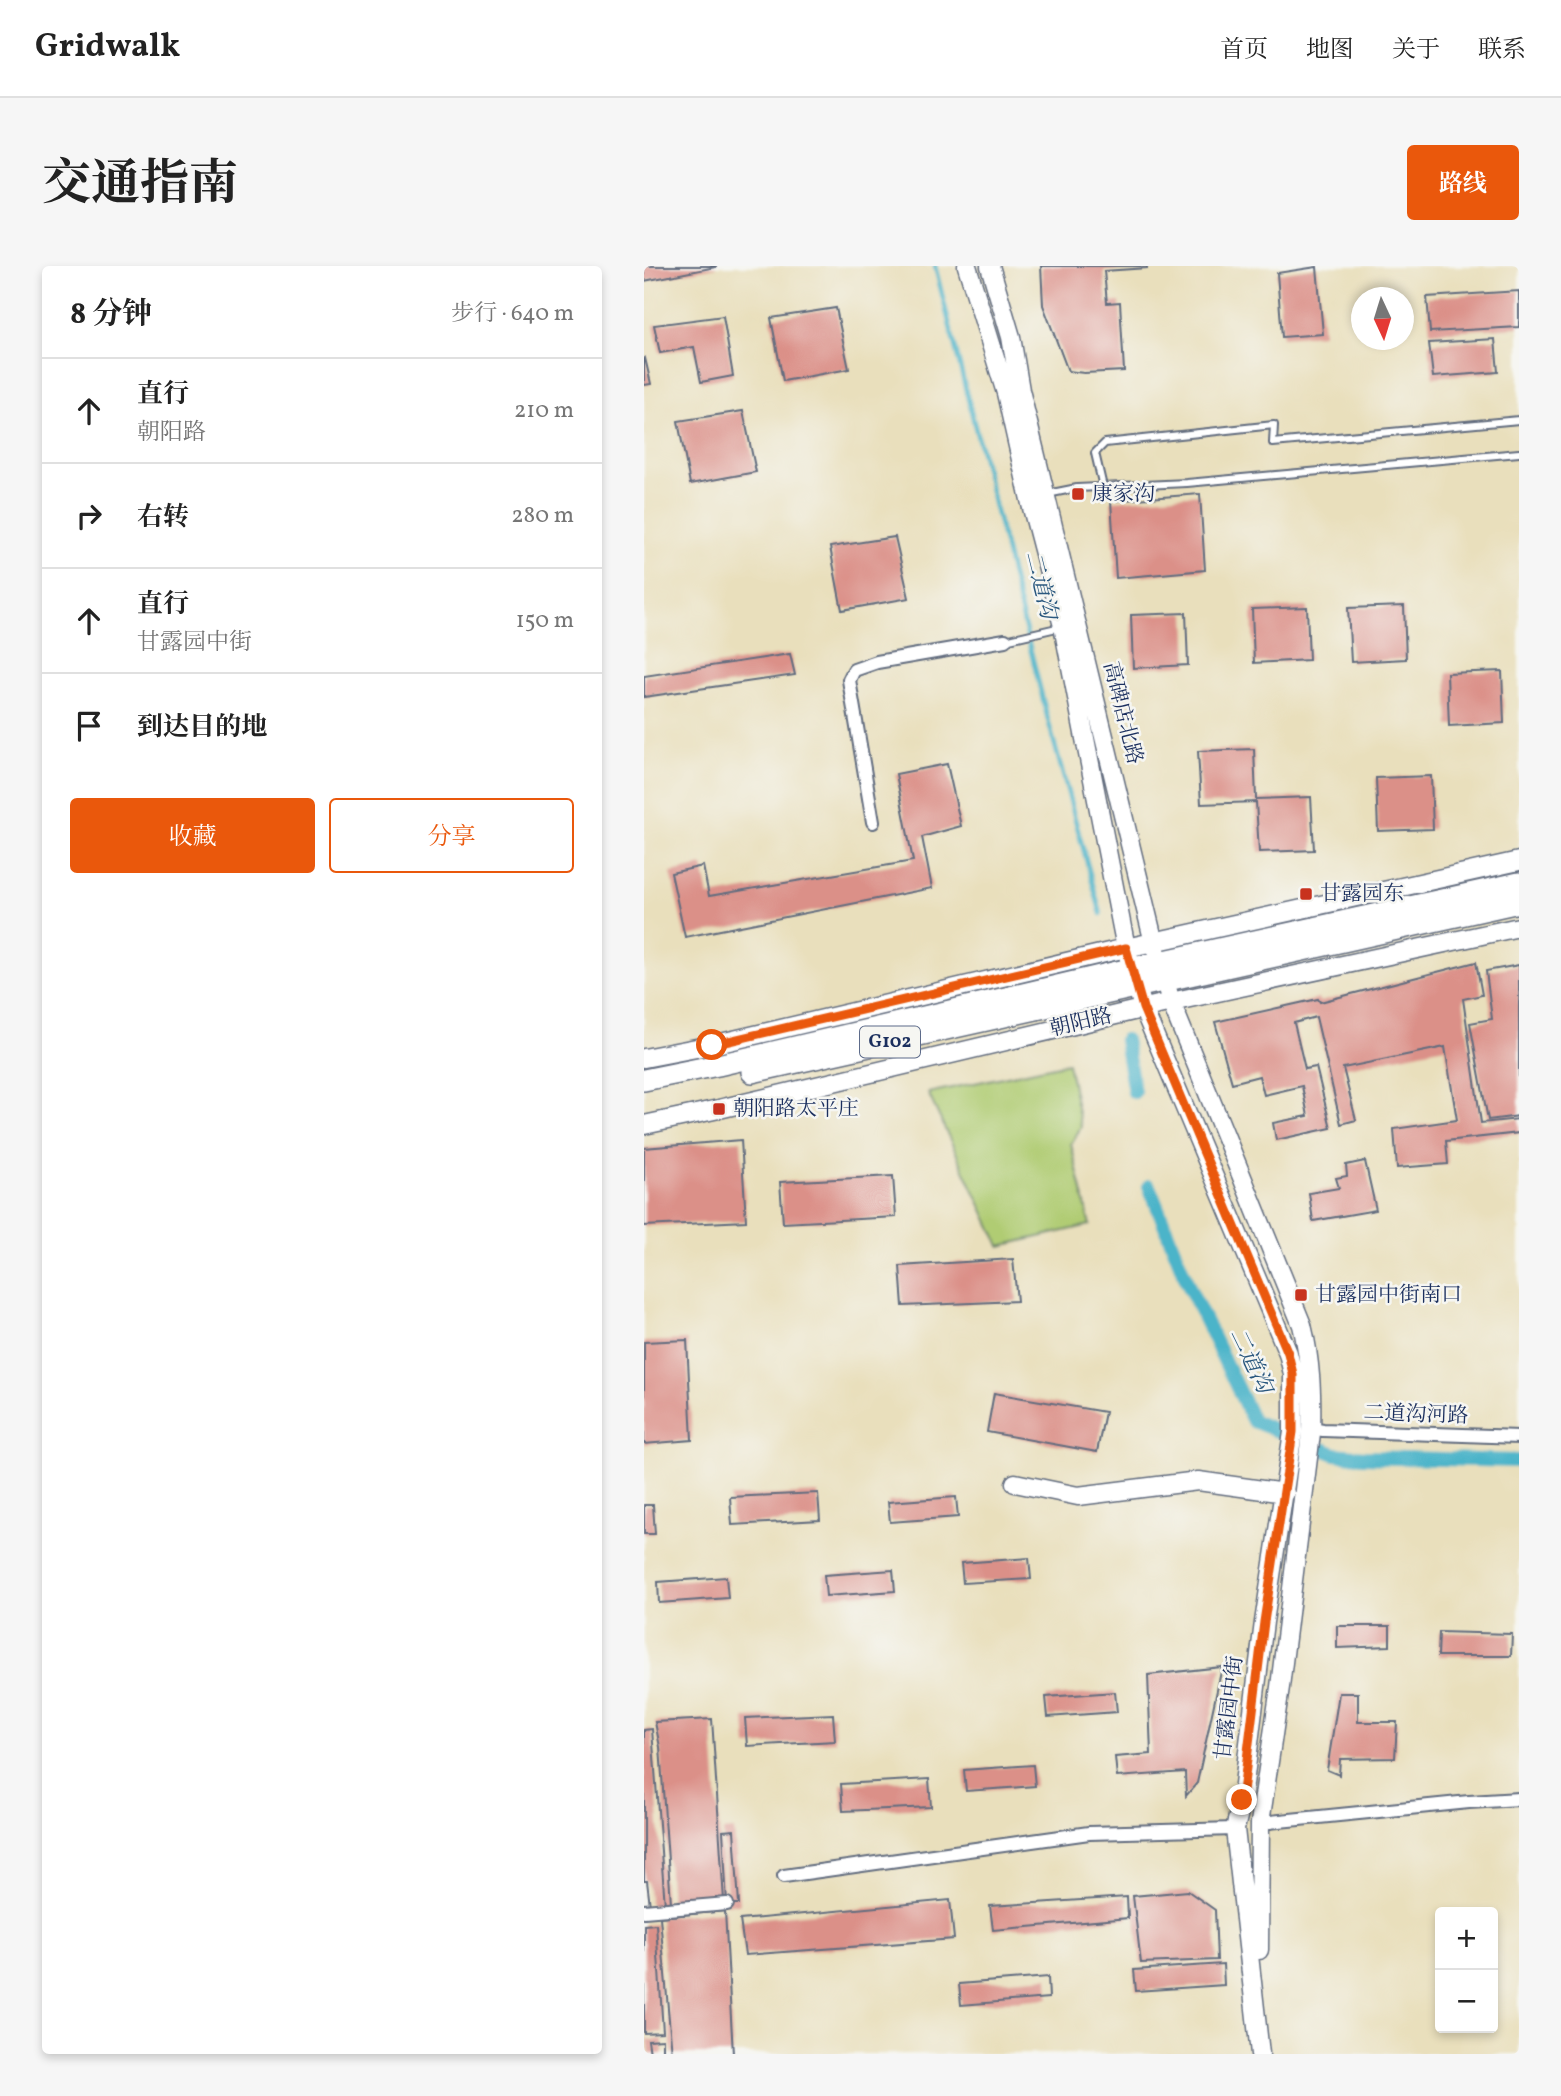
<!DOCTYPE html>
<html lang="zh">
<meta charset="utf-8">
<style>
:root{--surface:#fff;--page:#f6f6f6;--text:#222;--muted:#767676;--line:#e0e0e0;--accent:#ea580c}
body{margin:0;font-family:Vollkorn,"Noto Serif SC",serif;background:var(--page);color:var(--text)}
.controls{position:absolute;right:21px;bottom:21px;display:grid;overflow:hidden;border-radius:7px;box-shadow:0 4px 10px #0003}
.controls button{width:63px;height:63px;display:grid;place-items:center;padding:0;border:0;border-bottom:2px solid var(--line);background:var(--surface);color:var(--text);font:35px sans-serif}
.compass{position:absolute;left:707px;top:21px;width:63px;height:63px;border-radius:50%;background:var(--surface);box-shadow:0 4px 10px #0003;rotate:176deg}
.stop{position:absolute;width:21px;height:21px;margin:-16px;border:5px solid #ea580c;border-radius:50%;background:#fff}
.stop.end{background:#ea580c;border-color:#fff;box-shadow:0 2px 7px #0008}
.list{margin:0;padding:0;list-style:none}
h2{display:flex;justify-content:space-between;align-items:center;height:91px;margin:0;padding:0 28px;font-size:30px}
h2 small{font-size:23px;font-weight:400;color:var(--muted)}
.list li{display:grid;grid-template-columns:46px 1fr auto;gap:21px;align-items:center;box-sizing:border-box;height:105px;padding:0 28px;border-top:2px solid var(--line)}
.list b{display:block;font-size:26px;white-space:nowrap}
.list p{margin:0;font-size:23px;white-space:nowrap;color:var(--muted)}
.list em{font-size:23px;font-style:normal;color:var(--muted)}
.actions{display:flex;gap:14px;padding:21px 28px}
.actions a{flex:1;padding:16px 0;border:2px solid var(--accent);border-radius:7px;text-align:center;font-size:24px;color:var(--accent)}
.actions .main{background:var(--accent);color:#fff}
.icon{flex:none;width:38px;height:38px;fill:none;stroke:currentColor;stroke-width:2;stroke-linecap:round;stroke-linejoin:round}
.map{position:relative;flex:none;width:875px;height:1788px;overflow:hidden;border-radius:7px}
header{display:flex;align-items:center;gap:42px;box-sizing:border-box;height:98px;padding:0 35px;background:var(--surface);border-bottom:2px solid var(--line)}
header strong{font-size:33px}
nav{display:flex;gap:38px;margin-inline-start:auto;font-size:24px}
.intro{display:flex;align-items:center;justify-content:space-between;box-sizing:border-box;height:168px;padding:0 42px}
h1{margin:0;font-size:49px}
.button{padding:18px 32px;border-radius:7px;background:var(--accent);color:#fff;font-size:24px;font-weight:700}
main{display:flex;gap:42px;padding:0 42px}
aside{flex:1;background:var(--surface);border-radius:7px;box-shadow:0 4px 10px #0003}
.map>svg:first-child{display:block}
</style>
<header>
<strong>Gridwalk</strong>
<nav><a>首页</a><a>地图</a><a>关于</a><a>联系</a></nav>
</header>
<div class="intro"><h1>交通指南</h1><a class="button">路线</a></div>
<main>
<aside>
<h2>8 分钟<small>步行 · 640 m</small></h2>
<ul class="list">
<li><svg class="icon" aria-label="ahead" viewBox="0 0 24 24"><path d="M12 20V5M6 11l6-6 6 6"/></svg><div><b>直行</b><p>朝阳路</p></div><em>210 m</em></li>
<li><svg class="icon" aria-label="right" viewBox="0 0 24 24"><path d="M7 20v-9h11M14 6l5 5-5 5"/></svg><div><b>右转</b></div><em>280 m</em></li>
<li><svg class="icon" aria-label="ahead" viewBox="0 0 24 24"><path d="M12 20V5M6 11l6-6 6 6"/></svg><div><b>直行</b><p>甘露园中街</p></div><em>150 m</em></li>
<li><svg class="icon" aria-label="arrive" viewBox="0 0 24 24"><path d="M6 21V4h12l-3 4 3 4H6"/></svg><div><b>到达目的地</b></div></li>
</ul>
<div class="actions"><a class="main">收藏</a><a>分享</a></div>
</aside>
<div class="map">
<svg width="875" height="1788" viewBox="0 0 875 1788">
<rect width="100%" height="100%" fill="#f6f6f2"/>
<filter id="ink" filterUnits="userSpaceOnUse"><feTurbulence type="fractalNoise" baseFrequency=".0143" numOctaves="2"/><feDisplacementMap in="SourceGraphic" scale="14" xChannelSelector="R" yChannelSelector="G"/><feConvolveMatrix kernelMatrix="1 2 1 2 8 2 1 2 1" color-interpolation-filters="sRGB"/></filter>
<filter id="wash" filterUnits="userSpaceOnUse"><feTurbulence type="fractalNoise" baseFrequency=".00686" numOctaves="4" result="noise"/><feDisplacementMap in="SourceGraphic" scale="28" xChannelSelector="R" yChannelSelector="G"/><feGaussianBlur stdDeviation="1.57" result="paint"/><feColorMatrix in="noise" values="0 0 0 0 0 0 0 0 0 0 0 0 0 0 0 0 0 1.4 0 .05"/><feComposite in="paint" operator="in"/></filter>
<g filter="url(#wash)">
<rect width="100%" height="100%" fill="#e9dfbc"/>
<!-- green -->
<path fill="#b0cc73" stroke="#667e68" stroke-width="2" d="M424,797L437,861L427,878L446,959L356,980L284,827Z"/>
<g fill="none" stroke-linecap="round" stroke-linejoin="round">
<!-- stream -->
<path stroke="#4bb4c9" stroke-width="4.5" d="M291,0L404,454L457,648"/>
<!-- canal -->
<path stroke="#4bb4c9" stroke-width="14" d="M481,774L490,826
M505,920L546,1023L609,1155L691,1188L720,1191L875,1195"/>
</g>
<g id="blocks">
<!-- building -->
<path fill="#db9088" d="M0,0H72V1L0,15Z
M397,0H503V2L460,5L463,37L476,36L480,105L440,107L424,105L399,39Z
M673,1L679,68L638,71L633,7Z
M875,25V61L786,66L783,31Z
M192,42L205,103L139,115L127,52Z
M79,50L89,110L57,116L50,81L16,87L10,59Z
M851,73L854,106L789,111L785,77Z
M1,92L7,118L0,119V93Z
M99,145L112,206L46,218L34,155Z
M556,228L561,304L472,312L467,235Z
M251,271L265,332L198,344L186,281Z
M760,340L762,393L707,396L704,342Z
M663,341L665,394L610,397L608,343Z
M542,347L544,399L489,402L487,349Z
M146,388L151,409L0,431V410Z
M858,405L860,457L805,460L803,407Z
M610,483L612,533L667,531L670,584L615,586L612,536L557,538L554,485Z
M303,498L317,560L278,571L288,622L41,671L27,607L59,600L65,630L269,595L252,508Z
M787,510L789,563L734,565L732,512Z
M832,696L838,729L819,733L837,857L875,853V867L802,875L804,898L753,902L750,863L813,854L801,781L699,802L712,854L697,858L672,751L650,757L661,803L672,801L687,862L632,874L629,857L664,850L658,820L620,829L615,810L588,817L571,756L674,733L676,736Z
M875,699V850L844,854L826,757L848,753L842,705Z
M97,874L102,955L0,960V882Z
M721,895L732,944L669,955L665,927L695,922L692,912L703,910L702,899Z
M249,910L252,951L139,957L136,916Z
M369,993L373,1035L259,1040L256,1000Z
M43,1074L48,1174L0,1178V1076Z
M350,1127L461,1146L453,1186L343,1166Z
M174,1227L176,1254L88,1259L86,1231Z
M312,1231L314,1251L246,1256L244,1236Z
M0,1239H9L11,1268H0Z
M385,1292L387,1313L319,1317L317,1297Z
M249,1304L251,1325L182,1330L180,1309Z
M82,1311L84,1332L15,1337L14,1316Z
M693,1360H746V1380L693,1382Z
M795,1366L868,1368L867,1390H794Z
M578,1401L553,1517L542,1530L541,1506L473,1511L471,1491L507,1488L504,1409Z
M471,1426L473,1446L404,1451L402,1431Z
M695,1427H714V1456H753L751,1492L696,1493L695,1509L683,1504Z
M189,1448L191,1475L103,1480L101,1452Z
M68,1453L80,1635L27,1637L16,1481L11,1456Z
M8,1463L21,1640H6L3,1615H0V1464Z
M389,1499L391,1520L322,1525L320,1504Z
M285,1513L287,1541L199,1545L197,1518Z
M90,1564L95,1638H83L79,1565Z
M544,1625L571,1644L573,1694L497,1697L489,1630Z
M483,1631L484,1652L349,1664L346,1640Z
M306,1634L310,1673L101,1689L96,1654Z
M81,1645L89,1788H28L16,1651Z
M12,1658L19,1766L0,1767V1659Z
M579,1698L580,1719L492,1725L490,1704Z
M404,1711L405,1732L317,1739L315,1718Z
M19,1773V1788H6L4,1774Z"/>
</g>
</g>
<g filter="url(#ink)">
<use href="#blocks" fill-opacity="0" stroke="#636d7f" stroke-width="2"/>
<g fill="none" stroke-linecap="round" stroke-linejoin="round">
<!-- lane casing -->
<g stroke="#636d7f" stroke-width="10">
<path id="lane" d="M459,221L451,187L461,177L630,159L629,177L875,154
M403,228L433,222L543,217L875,187
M361,374L417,361"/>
</g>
<!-- street casing -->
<g stroke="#636d7f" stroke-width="16">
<path id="street" d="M229,556L205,414L210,404L233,396L361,374
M667,1162L679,1164L875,1171
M616,1557L825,1536L875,1533
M140,1610L445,1567L591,1563
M0,1645L83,1638"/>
</g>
<!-- secondary casing -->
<g stroke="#636d7f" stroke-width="21">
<path id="secondary" d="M323,0L362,127L387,238L419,360L482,682L499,742L644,1087L649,1108V1166L620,1356L598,1534L591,1563L616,1788
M346,0L367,71L376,124L510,677L527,736L658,1059C667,1095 668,1130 667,1167L636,1421L616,1557L615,1684
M0,792L68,779L482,682L875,595
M0,859L75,843L527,736L875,661
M371,1217L434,1230L554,1215L641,1227"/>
</g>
<!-- highway casing -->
<g stroke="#636d7f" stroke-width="24">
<path id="highway" d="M108,806L875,636
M0,814L74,799L516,696L875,617"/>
</g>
<!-- lane -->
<use href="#lane" stroke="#fff" stroke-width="6"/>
<!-- street -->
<use href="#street" stroke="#fff" stroke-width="12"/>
<!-- secondary -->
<use href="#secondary" stroke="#fff" stroke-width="18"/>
<!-- highway -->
<use href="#highway" stroke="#fff" stroke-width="21"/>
</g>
</g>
<g fill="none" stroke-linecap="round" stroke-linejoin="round" filter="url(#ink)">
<!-- route -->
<path stroke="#ea580c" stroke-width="9" d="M68,779L482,682L499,742L644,1087L649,1108V1166L620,1356L598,1534"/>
</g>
<!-- markers -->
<g fill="#c8321e" stroke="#f6f6f2" stroke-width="2.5">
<rect x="427" y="221" width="14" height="14" rx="3.5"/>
<rect x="655" y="621" width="14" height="14" rx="3.5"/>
<rect x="68" y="836" width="14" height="14" rx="3.5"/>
<rect x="650" y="1022" width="14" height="14" rx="3.5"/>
</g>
<g text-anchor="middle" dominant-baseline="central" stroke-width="5" stroke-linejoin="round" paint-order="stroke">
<!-- shield labels -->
<rect fill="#f6f6f2" stroke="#5d6b8a" stroke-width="2" x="216" y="760.5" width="60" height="31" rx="5"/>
<g font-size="19" font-weight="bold" fill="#1b2f5e">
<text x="246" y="776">G102</text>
</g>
<!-- poi labels -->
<g font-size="21" fill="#1b2f5e" stroke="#f6f6f2" text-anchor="start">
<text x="448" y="228">康家沟</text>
<text x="676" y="628">甘露园东</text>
<text x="89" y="843">朝阳路太平庄</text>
<text x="671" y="1029">甘露园中街南口</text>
</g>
<!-- street labels -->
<g font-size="21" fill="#1b2f5e" stroke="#f6f6f2">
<text transform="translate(478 447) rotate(76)">高碑店北路</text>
<text transform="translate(437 757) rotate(-13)">朝阳路</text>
<text transform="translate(772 1149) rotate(2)">二道沟河路</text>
<text transform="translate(586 1442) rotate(-83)">甘露园中街</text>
</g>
<!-- water labels -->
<g font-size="23" font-style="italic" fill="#29577e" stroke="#f6f6f2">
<text transform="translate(396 319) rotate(76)">二道沟</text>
<text transform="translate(606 1095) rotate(64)">二道沟</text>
</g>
</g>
</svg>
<div class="controls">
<button>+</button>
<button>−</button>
</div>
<svg class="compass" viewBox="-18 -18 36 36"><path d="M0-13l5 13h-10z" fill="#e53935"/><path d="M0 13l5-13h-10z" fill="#767676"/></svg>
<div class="stop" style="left:68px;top:779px"></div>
<div class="stop end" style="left:598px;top:1534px"></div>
</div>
</main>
